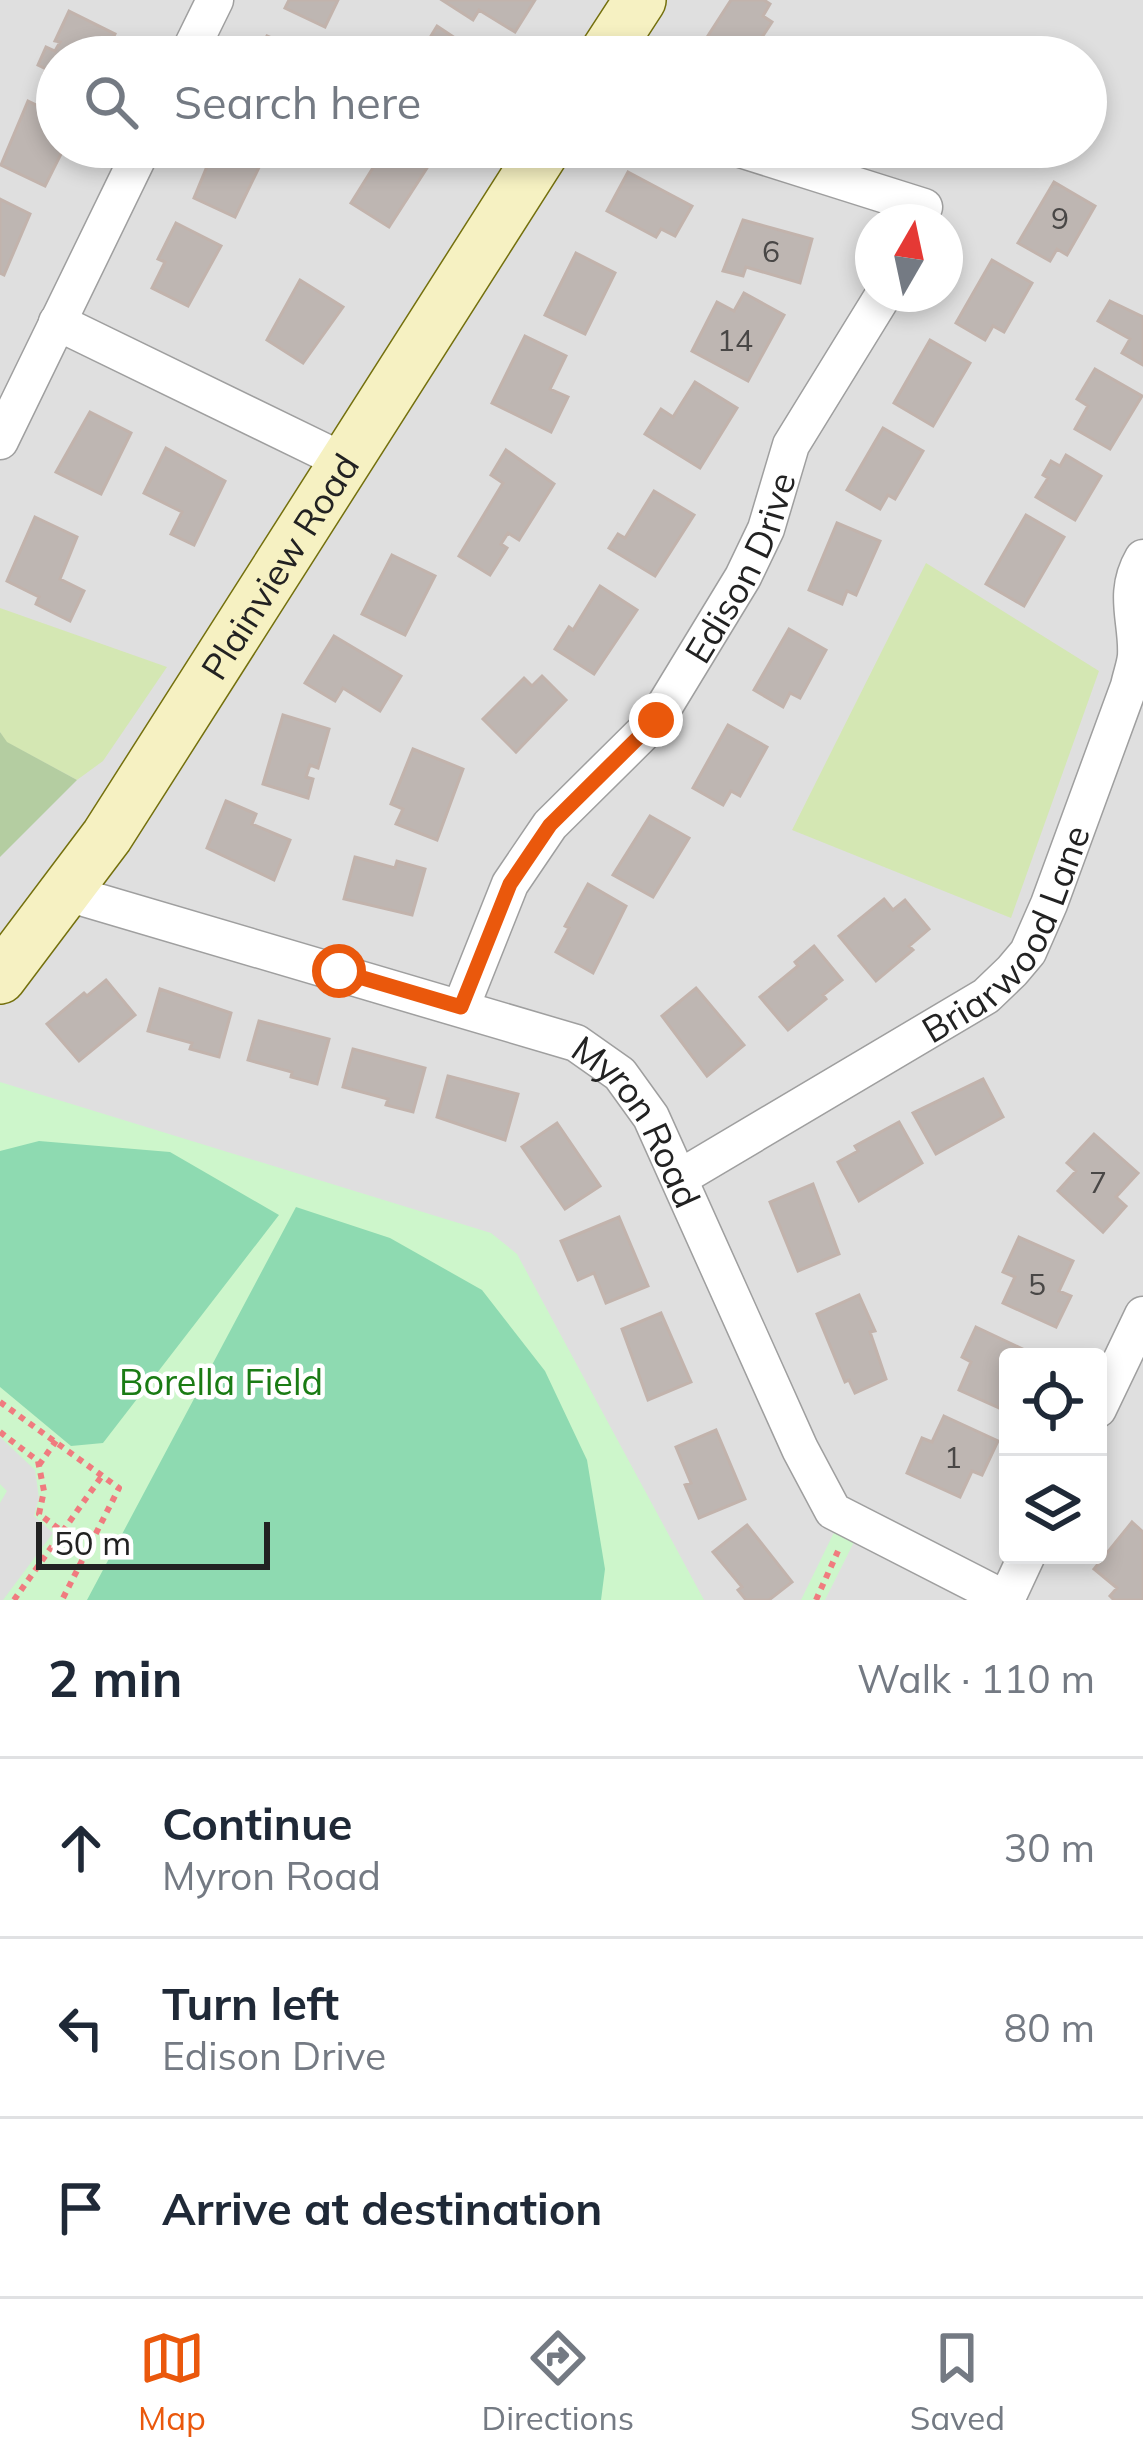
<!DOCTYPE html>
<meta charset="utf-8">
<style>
:root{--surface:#fff;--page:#f6f6f7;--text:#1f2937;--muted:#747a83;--line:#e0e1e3;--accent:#ea580c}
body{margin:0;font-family:Mulish,sans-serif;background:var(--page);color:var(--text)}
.controls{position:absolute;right:36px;bottom:36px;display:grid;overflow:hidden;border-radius:12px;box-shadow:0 6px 18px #0003}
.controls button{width:108px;height:108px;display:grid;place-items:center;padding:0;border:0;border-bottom:3px solid var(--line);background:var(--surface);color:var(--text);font:60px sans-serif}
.compass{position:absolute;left:855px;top:204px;width:108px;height:108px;border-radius:50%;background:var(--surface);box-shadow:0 6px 18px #0003;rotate:9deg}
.scale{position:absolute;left:36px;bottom:30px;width:234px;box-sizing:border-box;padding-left:12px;border:6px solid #222;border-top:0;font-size:33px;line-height:42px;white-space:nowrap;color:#222;-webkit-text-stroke:9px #fff;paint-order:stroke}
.stop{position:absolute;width:36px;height:36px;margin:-27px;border:9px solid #ea580c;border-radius:50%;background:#fff}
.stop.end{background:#ea580c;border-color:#fff;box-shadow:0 3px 12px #0008}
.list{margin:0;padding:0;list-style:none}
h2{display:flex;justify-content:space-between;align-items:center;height:156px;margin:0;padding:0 48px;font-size:51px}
h2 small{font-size:39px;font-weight:400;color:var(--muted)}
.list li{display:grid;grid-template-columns:78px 1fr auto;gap:36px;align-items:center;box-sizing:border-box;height:180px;padding:0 48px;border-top:3px solid var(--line)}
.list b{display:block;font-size:45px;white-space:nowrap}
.list p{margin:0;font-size:39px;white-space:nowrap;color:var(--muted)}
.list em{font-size:39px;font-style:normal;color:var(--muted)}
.icon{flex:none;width:66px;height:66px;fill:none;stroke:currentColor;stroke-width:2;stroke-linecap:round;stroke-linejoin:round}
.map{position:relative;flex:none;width:1143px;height:1600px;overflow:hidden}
.search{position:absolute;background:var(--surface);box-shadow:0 6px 18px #0003;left:36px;right:36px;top:36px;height:132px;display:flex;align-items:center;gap:30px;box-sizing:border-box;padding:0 42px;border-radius:66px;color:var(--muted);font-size:45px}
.sheet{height:696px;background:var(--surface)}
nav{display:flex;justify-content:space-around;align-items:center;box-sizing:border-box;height:168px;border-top:3px solid var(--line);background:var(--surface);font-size:33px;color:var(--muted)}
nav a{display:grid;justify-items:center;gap:6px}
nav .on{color:var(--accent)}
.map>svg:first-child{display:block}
</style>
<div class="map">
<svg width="1143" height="1600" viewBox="0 0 1143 1600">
<rect width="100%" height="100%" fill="#f1ede9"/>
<!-- residential -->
<path fill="#dfdfdf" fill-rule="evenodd" d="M0,0H1143V1600H0ZM57,57H1086V147H57ZM873,222H945V294H873ZM1008,1357H1098V1555H1008Z"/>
<!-- grass -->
<path fill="#d4e7b3" d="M926,563L1099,671L1011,918L792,830Z
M0,608L167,667L103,761L77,780L6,742L0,732Z"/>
<!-- forest -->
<path fill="#b4cda1" d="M0,732L7,742L77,780L0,857Z"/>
<!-- park -->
<path fill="#cdf6cb" d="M0,1082L491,1233L517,1254L704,1600H0Z
M842,1516L862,1526L825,1600H801Z"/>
<!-- pitch -->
<path fill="#8edab1" d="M39,1141L170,1152L279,1215L103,1443L71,1446L0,1387V1151Z
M296,1207L390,1238L482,1290L545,1371L587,1460L605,1569L601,1600H87Z"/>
<!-- parking -->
<path fill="#dedede" d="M0,1437L35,1470L39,1498L34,1516L53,1533L3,1600H0V1503L7,1491L0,1484Z"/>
<!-- building -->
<path fill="#beb6b2" stroke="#c2b3ac" stroke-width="3" d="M289,0H338L325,27L285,8Z
M442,0H535L515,32L479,10L473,20Z
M731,0H764L770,4L763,16L772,22L749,57H720L702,45Z
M69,11L115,34L104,57H57V80L44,74L46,69L38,65L46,47L55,51L60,42L55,41Z
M437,26L464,44L459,53L466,57L420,54Z
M267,36L272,38L310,57H256Z
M28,101L57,115V147L63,150L45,186L1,165Z
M215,147H247L265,155L235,217L194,198Z
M386,147H394L427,168L389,227L351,203Z
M628,172L692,206L675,236L661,229L656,237L607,211Z
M1054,182L1095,206L1067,255L1057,249L1050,261L1018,243Z
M0,199L30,214L4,275L0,273Z
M743,220L812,239L800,283L746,267L743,276L723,271Z
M176,223L221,246L188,306L152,288L165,262L158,259Z
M576,253L615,273L585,334L545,315Z
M992,260L1032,283L1004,332L993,326L985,340L956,323Z
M300,280L343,307L303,363L267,340Z
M744,293L784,315L748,381L692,351L717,302L734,311Z
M1110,301L1143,317V365L1122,353L1130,339L1098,321Z
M525,336L566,356L550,389L568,397L551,432L492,403Z
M930,340L970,363L933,426L894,403Z
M1095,369L1142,396L1110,449L1075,429L1088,406L1077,399Z
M695,382L737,408L700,468L645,434L661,409L673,417Z
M90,412L131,433L101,494L56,472Z
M883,428L923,451L895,499L888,495L880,509L847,490Z
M166,448L225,481L194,545L171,534L182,512L144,493Z
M506,450L554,484L519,540L508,533L501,544L507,548L490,575L459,556L503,483L491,475Z
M1066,455L1101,476L1075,520L1036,497L1048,478L1043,475L1051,461L1060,466Z
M654,491L694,515L655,576L609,548L618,534L625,538Z
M1026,515L1064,537L1024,606L986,584Z
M35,517L77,537L60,579L84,591L70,621L36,604L39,597L7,581Z
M837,523L880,541L856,595L847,591L842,604L809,590Z
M392,555L435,576L405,635L362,614Z
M600,586L637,610L594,674L555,649L569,627L573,630Z
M789,629L826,650L800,698L790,693L783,707L754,690Z
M334,636L401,676L380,711L343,688L335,701L305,683Z
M542,676L566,700L516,752L483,719L524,678L532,686Z
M283,715L329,729L318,768L310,765L306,777L313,779L308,798L263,784Z
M728,725L767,747L740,796L731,791L723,805L693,788Z
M413,749L463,769L437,840L396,824L403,809L391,804Z
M226,801L256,814L252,824L290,840L274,880L207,848Z
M650,816L689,838L653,897L613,875Z
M355,857L395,868L397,861L425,869L412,915L344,899Z
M588,884L626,906L593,973L556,952L569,928L565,926Z
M884,899L893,910L905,900L929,929L909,946L913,950L876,981L839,936Z
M814,946L842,980L823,995L826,999L788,1030L760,997L798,966L795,962Z
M106,980L135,1015L79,1061L47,1024L84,993L87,996Z
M696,988L744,1045L707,1076L662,1016Z
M160,989L231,1013L219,1057L190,1049L192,1043L148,1031Z
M259,1021L329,1039L317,1084L291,1077L292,1072L248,1060Z
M353,1049L425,1068L413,1112L386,1105L388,1099L343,1087Z
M448,1076L518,1094L505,1140L437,1117Z
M983,1079L1003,1117L936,1154L913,1113Z
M899,1122L922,1163L859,1201L838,1162L858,1151L855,1146Z
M557,1123L600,1186L565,1209L522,1147Z
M1094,1134L1138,1173L1116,1197L1126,1206L1103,1232L1058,1191L1076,1171L1067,1163Z
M813,1184L839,1254L798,1271L770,1202Z
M619,1217L648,1286L606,1303L594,1273L578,1280L561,1241Z
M1019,1237L1073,1261L1059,1291L1071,1296L1056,1327L1003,1303L1015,1277L1003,1272Z
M859,1295L875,1331L870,1332L886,1379L855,1393L849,1380L845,1382L817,1314Z
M661,1313L691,1382L648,1400L622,1329Z
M976,1327L1031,1353L1029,1357H1008V1412L959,1390L971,1362L962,1357Z
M944,1416L998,1441L982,1475L972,1471L960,1497L907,1473L922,1438L932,1442Z
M716,1430L745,1499L699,1518L685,1485L691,1483L676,1447Z
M1132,1522L1143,1532V1600H1114L1110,1596L1117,1588L1094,1569Z
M747,1525L792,1582L769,1600H746L738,1590L742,1587L713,1552Z"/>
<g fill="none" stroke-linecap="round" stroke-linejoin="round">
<!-- street casing -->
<g stroke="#9f9f9f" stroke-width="39">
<g id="street">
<path d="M187,57L215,0"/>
<path d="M734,147L924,207L917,222"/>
<path d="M57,322L345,462"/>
<path d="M0,441L143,147"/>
<path id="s1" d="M64,892L576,1043L620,1074L651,1117L800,1449L833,1511L1007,1600"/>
<path id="s2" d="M461,1007L510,884L550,825L656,720L743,577L766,529L791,445L884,294"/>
<path id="s3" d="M681,1177L986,996L1012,971L1028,952L1049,904L1129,686C1131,676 1135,666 1136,656C1138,621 1122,594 1143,558"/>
<path d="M1098,1409L1143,1315"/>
<path d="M1006,1600L1027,1555"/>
</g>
</g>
<!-- secondary casing -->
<g stroke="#74700d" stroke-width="54">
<g id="secondary">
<path d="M603,57L640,0"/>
<path id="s4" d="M0,978L107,836L546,147"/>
</g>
</g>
<!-- path -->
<path stroke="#f07b7f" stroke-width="6" stroke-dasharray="6 6" stroke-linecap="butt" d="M0,1402L119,1488L62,1600
M0,1432L38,1461L44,1491L39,1514L63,1532
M39,1465L56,1441
M14,1600L104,1473
M816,1600L838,1551"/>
<!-- street -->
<use href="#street" stroke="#fff" stroke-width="36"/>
<!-- secondary -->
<use href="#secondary" stroke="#f6f1c2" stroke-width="51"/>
</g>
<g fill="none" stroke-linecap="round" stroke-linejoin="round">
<!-- route -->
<path stroke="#ea580c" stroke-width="15" d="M339,971L461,1007L510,884L550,825L656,720"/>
</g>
<g text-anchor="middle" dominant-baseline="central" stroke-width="9" stroke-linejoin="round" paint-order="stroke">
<!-- number labels -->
<g font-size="30" fill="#494746">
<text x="1060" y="218">9</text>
<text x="771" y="251">6</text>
<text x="735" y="340">14</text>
<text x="1098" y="1182">7</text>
<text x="1037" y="1284">5</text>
<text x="953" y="1457">1</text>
</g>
<!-- street labels -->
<g font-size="36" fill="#222" stroke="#fff">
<text stroke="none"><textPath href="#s4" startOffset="498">Plainview Road</textPath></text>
<text stroke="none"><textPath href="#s2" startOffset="528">Edison Drive</textPath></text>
<text stroke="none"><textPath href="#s3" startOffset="417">Briarwood Lane</textPath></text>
<text stroke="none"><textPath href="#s1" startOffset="636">Myron Road</textPath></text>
</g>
<!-- park labels -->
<g font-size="36" fill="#1a7b14" stroke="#fff">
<text x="221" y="1381">Borella Field</text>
</g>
</g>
</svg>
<div class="controls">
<button><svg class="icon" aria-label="locate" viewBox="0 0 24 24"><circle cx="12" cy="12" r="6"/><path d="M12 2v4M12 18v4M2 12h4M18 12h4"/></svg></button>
<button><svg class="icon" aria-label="layers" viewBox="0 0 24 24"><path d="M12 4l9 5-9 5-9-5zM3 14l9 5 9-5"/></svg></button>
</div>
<svg class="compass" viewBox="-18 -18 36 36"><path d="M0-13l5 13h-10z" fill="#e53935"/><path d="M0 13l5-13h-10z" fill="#747a83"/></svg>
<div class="scale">50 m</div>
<div class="stop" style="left:339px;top:971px"></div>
<div class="stop end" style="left:656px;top:720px"></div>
<div class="search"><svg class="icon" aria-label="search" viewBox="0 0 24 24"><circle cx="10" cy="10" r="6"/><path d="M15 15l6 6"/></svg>Search here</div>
</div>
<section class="sheet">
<h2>2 min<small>Walk · 110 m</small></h2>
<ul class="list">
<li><svg class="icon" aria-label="ahead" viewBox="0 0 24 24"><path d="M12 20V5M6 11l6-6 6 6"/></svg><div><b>Continue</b><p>Myron Road</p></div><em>30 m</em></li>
<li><svg class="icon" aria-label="left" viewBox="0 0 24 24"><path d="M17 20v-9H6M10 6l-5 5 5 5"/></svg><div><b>Turn left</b><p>Edison Drive</p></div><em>80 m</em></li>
<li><svg class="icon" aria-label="arrive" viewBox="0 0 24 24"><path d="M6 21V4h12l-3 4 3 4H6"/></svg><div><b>Arrive at destination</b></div></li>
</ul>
</section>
<nav>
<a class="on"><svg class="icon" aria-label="map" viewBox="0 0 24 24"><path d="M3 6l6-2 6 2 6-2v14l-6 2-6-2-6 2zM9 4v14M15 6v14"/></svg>Map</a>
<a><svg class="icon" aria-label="directions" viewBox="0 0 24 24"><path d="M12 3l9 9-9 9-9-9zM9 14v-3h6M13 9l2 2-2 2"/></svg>Directions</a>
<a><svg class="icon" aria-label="saved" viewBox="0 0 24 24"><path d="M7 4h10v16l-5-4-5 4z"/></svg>Saved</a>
</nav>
